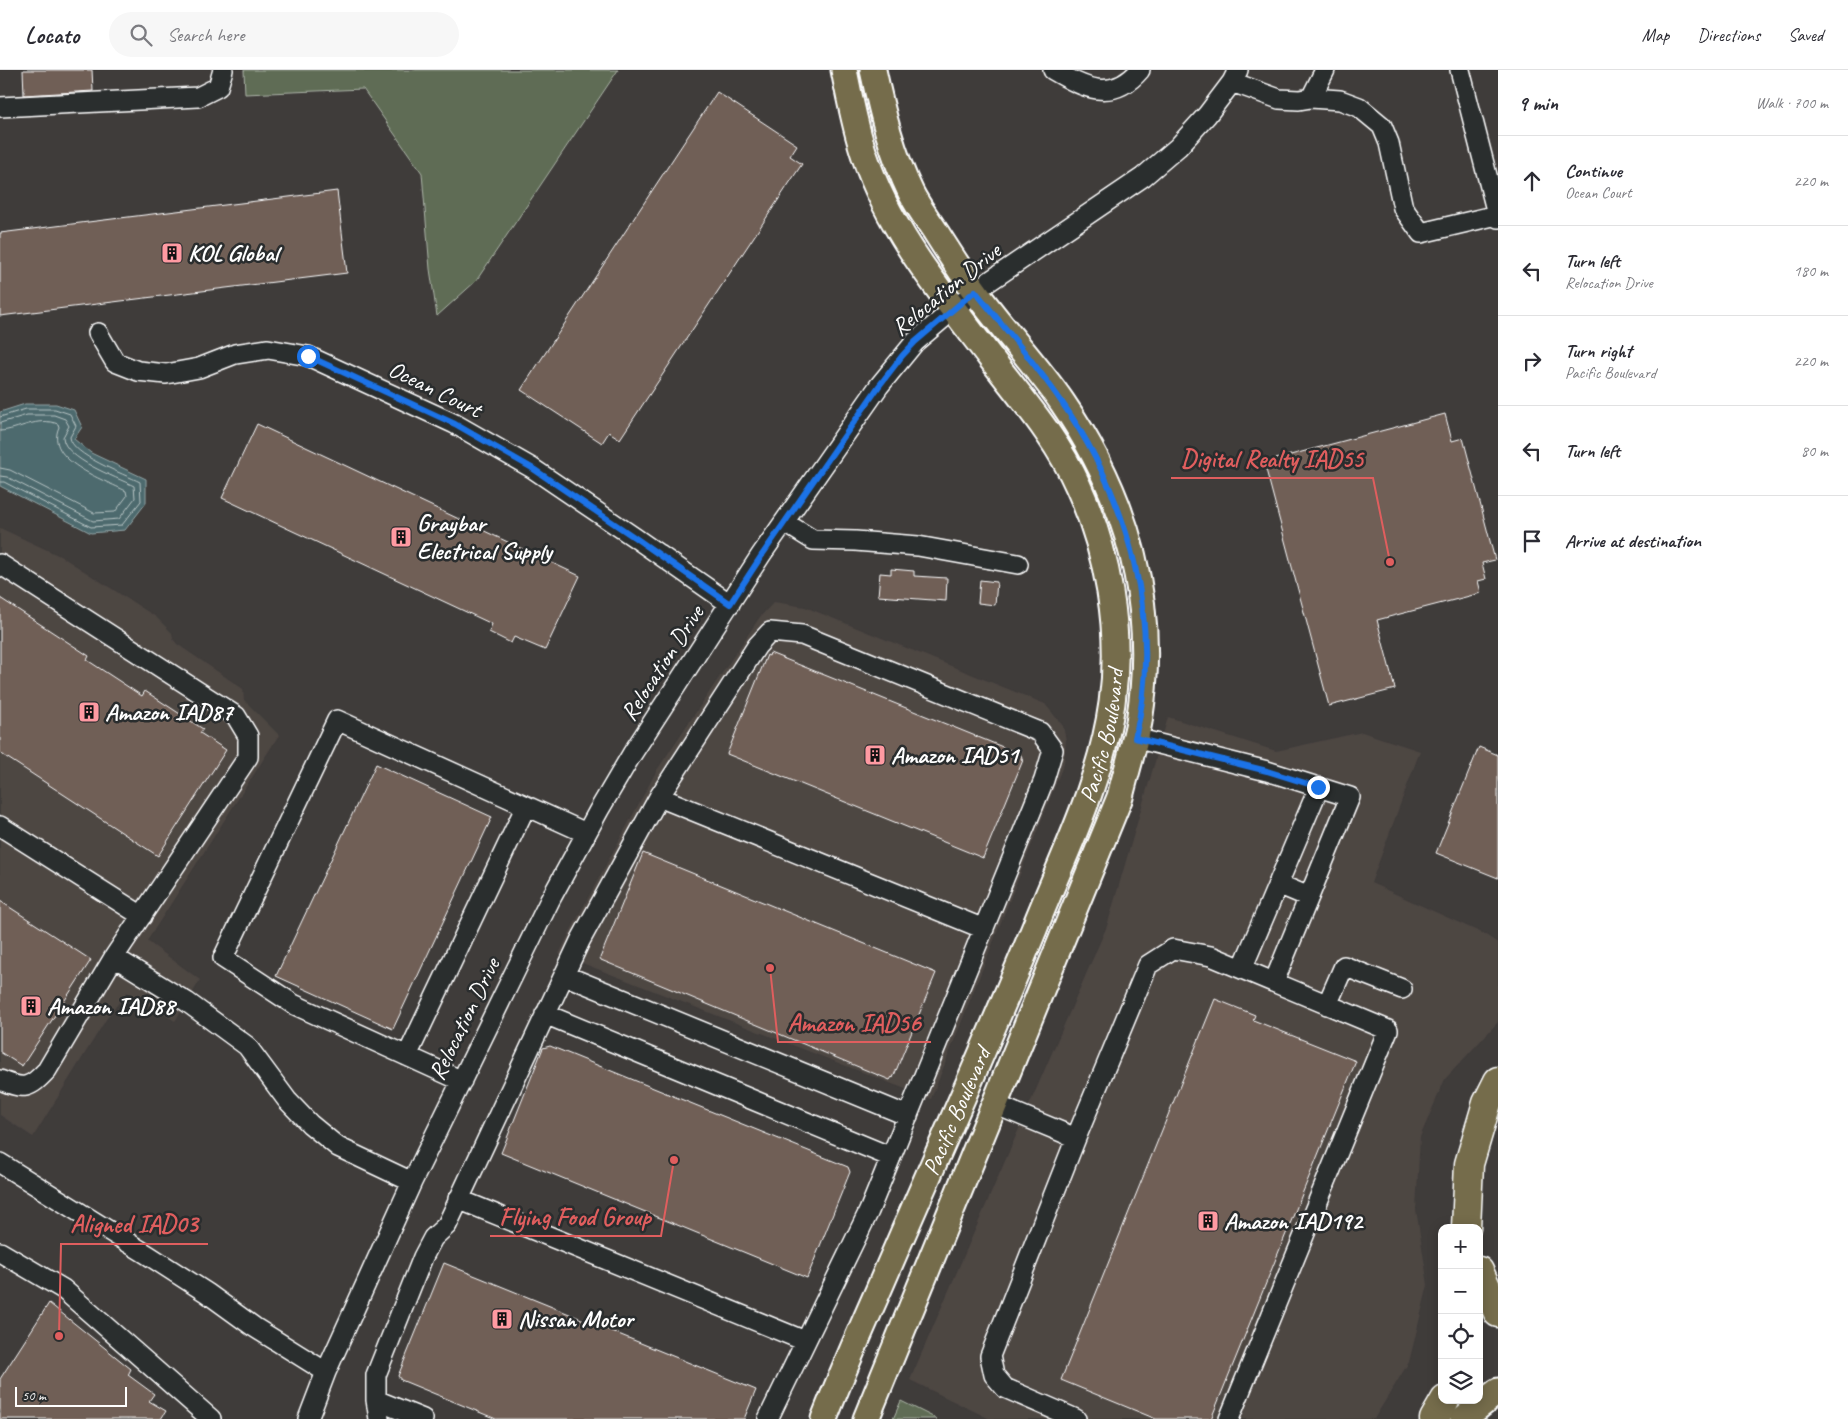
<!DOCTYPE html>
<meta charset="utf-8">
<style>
:root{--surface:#fff;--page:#f7f7f7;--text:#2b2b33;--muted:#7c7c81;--line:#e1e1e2}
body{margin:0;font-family:Caveat,sans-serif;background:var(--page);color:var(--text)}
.controls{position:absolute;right:15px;bottom:15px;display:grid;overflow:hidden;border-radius:10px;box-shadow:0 2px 12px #0003}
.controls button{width:45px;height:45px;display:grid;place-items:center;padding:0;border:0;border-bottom:1px solid var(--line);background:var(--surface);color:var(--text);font:25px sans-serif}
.scale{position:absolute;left:15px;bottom:12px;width:112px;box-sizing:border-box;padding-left:5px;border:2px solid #fff;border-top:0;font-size:14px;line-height:18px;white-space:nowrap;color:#fff;-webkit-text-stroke:4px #2a2d2e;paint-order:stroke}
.stop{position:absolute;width:15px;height:15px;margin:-11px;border:4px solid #1a73e8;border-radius:50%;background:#fff}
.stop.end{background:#1a73e8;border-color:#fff;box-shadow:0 1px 5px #0008}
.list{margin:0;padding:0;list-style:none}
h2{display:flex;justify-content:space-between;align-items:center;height:65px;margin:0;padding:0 20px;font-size:21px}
h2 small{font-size:16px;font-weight:400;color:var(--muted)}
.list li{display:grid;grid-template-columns:32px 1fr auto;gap:15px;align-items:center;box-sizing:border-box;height:90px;padding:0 20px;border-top:1px solid var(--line)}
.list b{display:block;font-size:19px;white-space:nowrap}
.list p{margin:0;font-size:16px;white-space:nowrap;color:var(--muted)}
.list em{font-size:16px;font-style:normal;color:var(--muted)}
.icon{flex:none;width:28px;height:28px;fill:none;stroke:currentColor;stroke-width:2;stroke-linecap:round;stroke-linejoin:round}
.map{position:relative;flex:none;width:1498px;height:1349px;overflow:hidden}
header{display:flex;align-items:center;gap:30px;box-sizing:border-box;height:70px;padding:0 25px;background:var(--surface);border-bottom:1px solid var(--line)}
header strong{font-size:24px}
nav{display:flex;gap:28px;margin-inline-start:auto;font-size:18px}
.search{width:350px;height:45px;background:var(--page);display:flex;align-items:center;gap:12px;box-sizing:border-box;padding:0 18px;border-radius:28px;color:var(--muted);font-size:19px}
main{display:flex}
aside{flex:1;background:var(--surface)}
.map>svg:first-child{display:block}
</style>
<header>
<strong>Locato</strong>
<div class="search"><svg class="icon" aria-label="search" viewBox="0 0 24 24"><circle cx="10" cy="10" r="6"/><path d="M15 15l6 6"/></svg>Search here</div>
<nav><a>Map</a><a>Directions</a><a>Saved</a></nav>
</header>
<main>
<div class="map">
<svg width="1498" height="1349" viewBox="0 0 1498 1349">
<rect width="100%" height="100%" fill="#3f3c3a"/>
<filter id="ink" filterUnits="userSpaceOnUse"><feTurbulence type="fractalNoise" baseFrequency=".02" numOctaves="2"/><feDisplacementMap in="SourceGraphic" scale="10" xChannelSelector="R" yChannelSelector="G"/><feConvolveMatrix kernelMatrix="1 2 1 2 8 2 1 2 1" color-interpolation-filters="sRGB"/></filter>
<g filter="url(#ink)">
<!-- built -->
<path fill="#4d4643" d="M0,458L62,487L156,547L172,563L173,569L177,574L243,619L244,630L279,665L147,871L200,910L187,932L175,951L127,922L107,948L33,1067L0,1045Z
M774,532L805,537L1045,634L1063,656L1066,670L1064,693L931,1029L559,884L572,858L657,700L760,547Z
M1168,647L1276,681L1362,662L1420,681L1371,813L1484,864L1498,873V952L1445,1009L1420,1067L1416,1139L1428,1215L1409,1292L1374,1349H990L910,1310L1107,856Z"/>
<!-- green -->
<path fill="#5e6c54" stroke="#aeb6aa" d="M244,0H618L476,211L437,246L430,199L422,103L363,19L245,24Z
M901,1331L937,1349H893Z"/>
<!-- water -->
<path fill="#4d6b6e" stroke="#94a6a8" d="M25,334H56L74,340L82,357L74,369L91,383L146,409V433L125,460L91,463L0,416V342Z"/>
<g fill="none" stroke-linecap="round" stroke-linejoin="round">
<!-- shore -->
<path stroke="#b8c4c5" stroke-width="1" d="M0,347L26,339H55L70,344L76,356L70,367C71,385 124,404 140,412L141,431L122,455L91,457L4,412H0
M0,353L27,345H54L65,349L69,356L63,367C64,389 116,407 134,416L135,428L119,449L93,451L7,407L0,406
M0,361C19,360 37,346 58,354L59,357C44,390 104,410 126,421L127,426L115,442L94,443L10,400L0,398"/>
</g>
<!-- building -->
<path fill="#6f5e57" stroke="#fff" d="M23,0H92L93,21L24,25Z
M717,22L797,75L790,86L802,94L620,369L609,362L602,373L521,320Z
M337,121L347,203L0,246V163Z
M1445,344L1452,371L1463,368L1495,490L1482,493L1486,509L1478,511L1481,523L1377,550L1395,619L1329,636L1264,392Z
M257,354L580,506L545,580L514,567L511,573L489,562L492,554L222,428Z
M891,499L914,501V506L947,508L946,531L878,526L880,503L891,504Z
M980,510L997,512L995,535L978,533Z
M0,528L89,586L87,590L142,626L145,621L203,659L200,663L226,680L158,786L0,683Z
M770,583L1020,684L1022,687L1021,689L1023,690L983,788L727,684L767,585L769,586Z
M1479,677L1498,685V808L1436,783Z
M376,694L492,747L393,959L276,906Z
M643,783L936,903L893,1008L892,1007L890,1010L601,890L600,888Z
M0,831L91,890L22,996L0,982Z
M1215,929L1255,945L1253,950L1356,991L1211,1349H1156L1061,1310Z
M550,976L848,1097L850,1102L807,1208L501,1083L543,978Z
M444,1193L756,1320L744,1349H496L401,1310L398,1306Z
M49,1233L131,1299L128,1305L154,1324L149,1331L166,1341L161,1349H0V1309Z"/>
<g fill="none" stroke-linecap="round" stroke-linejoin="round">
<!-- minor casing -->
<g stroke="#fff" stroke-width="22">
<path id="minor" d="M1053,0C1084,18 1112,33 1140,0
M1460,0L1498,148
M1232,12L1279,29L1299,30L1311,28L1340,30L1359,37L1382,56L1389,73L1403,138L1421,163L1497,145
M1311,28L1325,0
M0,37L198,27L218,17L223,0
M98,263L115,292L138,301L166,304L199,298L235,284L268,279L308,286L455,354L532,398L634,467L730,534
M784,452L813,470L855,471L918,476L1018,494
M0,494L236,646L248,666V687L114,887L47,1000C29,1019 25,1020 0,1010
M1135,668L1267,701L1350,727L1274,912
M659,727L984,859
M0,756L142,846
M1278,814L1309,827
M114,887L187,932L247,976L287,1030L310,1054L338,1077L412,1112
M1242,899L1319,717
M564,905L908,1046
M1327,935L1344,896L1402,919
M545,944L891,1087
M407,986L526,736
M462,1011L293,934L223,888L337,650L586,763
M994,1034L1076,1068
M0,1093L148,1185L207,1223L254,1257L326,1302
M458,1129L805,1271
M0,1182L63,1219L211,1349
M376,1330L423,1349
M308,1349L326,1302L412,1112L550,830L599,740L632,684L761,485L879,316L915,272L975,221L1143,107L1178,77L1207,45L1232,12L1238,0
M379,1349L376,1330V1305L423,1187L433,1168L447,1155L580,871L659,727L757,576L770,562L802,565L1040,662L1053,680L1044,710L869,1141L768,1349
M1076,1349L1005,1318L994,1305L990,1286L1076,1068L1148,895L1173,879L1211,886L1388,960L1229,1349"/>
</g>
<!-- major casing -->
<g stroke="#fff" stroke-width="29">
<g id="major">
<path id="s1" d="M824,1349C841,1305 860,1262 879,1219C931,1098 985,979 1035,857C1064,784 1101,712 1112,633C1122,560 1108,482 1078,416C1057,368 1021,328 990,287C943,225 890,162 865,87C855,58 850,29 844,0"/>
<path d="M866,1349L1120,727C1126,702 1134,677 1139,652C1158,536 1128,428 1062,332C1035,293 1002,259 975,221C961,202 949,183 937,164C928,150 918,137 911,123C892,84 882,42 873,0"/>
<path d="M1463,1349L1498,1321"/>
</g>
</g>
<!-- highway casing -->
<g stroke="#fff" stroke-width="31">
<path id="highway" d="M1466,1158L1469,1094L1487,1033L1498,1011
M1479,1201L1498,1243
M1434,1349L1445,1330"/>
</g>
<!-- minor -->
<use href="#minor" stroke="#2a2d2e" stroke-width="19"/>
<!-- major -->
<use href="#major" stroke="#746c4b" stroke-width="25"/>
<!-- highway -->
<use href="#highway" stroke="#746c4b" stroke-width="28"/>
</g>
</g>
<g fill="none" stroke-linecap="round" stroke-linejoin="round" filter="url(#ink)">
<!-- route -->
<path stroke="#1a73e8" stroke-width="6" d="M308,286L455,354L532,398L634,467L730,534L762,485L879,316L902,286L915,272L975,221C1004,257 1035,293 1061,331C1128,427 1164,552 1135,668L1267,701L1318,717"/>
</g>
<!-- icons -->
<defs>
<g id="building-square" transform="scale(1.125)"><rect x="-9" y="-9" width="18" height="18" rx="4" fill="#ff9aa2" stroke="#2a2d2e"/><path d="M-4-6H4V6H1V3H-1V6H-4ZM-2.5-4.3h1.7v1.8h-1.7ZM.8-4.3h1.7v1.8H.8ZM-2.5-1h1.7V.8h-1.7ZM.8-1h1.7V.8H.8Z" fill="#111"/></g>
</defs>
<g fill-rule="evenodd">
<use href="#building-square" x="172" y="183"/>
<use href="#building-square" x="401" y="467"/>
<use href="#building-square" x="89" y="642"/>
<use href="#building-square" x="875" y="685"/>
<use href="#building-square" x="31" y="936"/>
<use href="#building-square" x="1208" y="1151"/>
<use href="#building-square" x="502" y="1249"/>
</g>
<g text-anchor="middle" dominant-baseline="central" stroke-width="5" stroke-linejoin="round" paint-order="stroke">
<!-- poi labels -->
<g font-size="24" font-weight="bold" fill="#fff" stroke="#2a2d2e" text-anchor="start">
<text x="188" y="183">KOL Global</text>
<text x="417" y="453">Graybar<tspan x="417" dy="28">Electrical Supply</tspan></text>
<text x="105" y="642">Amazon IAD87</text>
<text x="891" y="685">Amazon IAD51</text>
<text x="47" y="936">Amazon IAD88</text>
<text x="1224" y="1151">Amazon IAD192</text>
<text x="518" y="1249">Nissan Motor</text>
</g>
<!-- street labels -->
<g font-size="24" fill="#fff" stroke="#2a2d2e">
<text transform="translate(946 219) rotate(-39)">Relocation Drive</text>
<text transform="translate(435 319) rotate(26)">Ocean Court</text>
<text transform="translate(662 593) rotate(-57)">Relocation Drive</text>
<text stroke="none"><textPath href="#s1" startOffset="739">Pacific Boulevard</textPath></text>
<text transform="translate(464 949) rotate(-64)">Relocation Drive</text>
<text stroke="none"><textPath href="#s1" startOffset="335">Pacific Boulevard</textPath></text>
</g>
</g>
<!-- callouts -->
<path fill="none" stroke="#e05e5e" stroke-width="2" d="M1390 492L1373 408H1171M770 898L778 972H931M674 1090L661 1166H490M59 1266L61 1174H208"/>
<g fill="#e05e5e" stroke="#2a2d2e" stroke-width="2">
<circle cx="1390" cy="492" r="5"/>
<circle cx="770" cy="898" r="5"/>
<circle cx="674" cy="1090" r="5"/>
<circle cx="59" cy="1266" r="5"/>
</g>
<g font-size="25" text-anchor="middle" font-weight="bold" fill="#e05e5e" stroke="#2a2d2e" stroke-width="5" stroke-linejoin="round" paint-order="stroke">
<text x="1272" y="397">Digital Realty IAD55</text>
<text x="854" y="961">Amazon IAD56</text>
<text x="575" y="1155">Flying Food Group</text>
<text x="134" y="1162">Aligned IAD03</text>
</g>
</svg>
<div class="controls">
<button>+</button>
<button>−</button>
<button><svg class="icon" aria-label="locate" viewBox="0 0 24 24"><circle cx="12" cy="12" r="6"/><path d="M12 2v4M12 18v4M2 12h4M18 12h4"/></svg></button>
<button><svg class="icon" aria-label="layers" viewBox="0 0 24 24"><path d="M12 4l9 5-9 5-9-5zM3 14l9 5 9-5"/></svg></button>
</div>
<div class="scale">50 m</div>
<div class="stop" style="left:308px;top:286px"></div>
<div class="stop end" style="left:1318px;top:717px"></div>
</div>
<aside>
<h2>9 min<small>Walk · 700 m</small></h2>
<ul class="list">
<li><svg class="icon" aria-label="ahead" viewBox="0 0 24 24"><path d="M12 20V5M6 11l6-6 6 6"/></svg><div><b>Continue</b><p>Ocean Court</p></div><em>220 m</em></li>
<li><svg class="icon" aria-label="left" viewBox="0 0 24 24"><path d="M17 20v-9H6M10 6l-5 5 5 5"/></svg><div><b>Turn left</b><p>Relocation Drive</p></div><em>180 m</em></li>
<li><svg class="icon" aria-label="right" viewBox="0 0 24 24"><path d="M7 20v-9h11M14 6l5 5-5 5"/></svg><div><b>Turn right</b><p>Pacific Boulevard</p></div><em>220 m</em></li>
<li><svg class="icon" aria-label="left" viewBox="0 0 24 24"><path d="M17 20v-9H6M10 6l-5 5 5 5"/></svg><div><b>Turn left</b></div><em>80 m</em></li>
<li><svg class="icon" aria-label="arrive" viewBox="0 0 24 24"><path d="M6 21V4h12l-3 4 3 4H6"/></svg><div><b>Arrive at destination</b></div></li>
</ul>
</aside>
</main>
